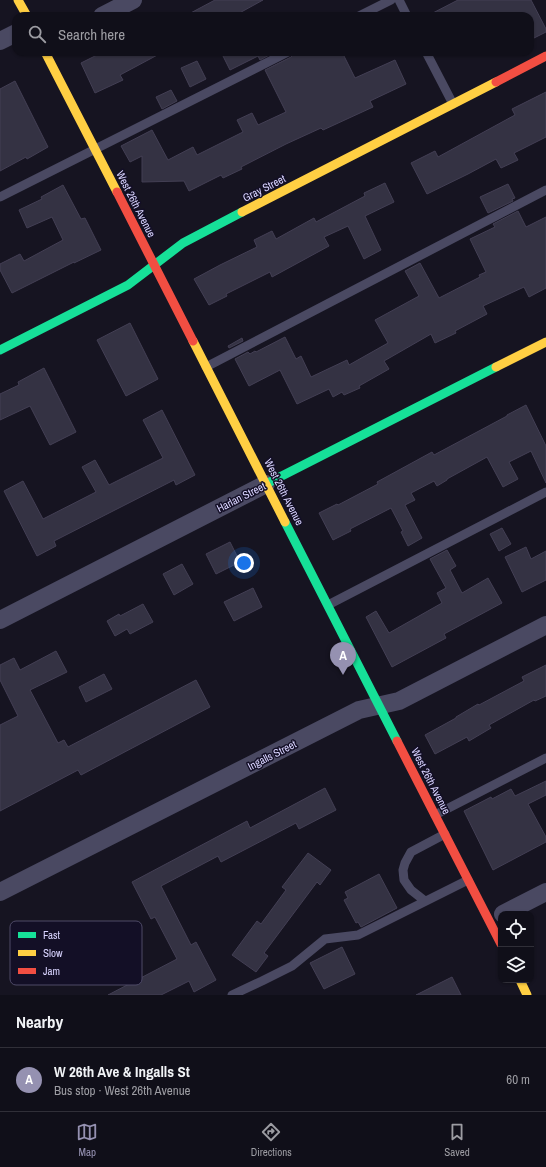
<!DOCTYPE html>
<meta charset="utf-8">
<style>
:root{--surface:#100f19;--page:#191822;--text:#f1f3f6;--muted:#9c9ca2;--line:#302f38;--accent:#9591b1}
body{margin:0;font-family:"Archivo Narrow",sans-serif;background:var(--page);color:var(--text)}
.controls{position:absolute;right:12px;bottom:12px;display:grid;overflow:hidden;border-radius:8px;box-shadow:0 1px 3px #0004}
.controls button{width:36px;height:36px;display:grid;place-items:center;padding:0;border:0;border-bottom:1px solid var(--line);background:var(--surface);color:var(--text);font:20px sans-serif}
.you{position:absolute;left:244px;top:563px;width:14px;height:14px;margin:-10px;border:3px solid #fff;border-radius:50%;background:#1a73e8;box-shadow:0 0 0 6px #1a73e833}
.badge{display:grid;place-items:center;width:26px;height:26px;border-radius:50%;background:var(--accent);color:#fff;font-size:13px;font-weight:700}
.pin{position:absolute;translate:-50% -33px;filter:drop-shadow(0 1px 2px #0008)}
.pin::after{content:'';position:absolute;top:21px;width:14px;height:12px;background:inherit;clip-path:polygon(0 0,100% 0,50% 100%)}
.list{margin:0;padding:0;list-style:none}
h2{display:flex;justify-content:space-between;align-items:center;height:52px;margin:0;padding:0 16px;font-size:17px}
h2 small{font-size:13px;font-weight:400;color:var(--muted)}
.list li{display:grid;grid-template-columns:26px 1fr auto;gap:12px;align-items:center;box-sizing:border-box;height:64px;padding:0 16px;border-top:1px solid var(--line)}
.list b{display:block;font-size:15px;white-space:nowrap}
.list p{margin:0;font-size:13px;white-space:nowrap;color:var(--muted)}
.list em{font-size:13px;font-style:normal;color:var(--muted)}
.icon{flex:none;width:22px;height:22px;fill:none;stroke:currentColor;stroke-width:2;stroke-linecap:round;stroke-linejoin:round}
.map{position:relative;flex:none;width:546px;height:995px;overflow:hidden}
.search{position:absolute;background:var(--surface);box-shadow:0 1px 3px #0004;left:12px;right:12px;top:12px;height:44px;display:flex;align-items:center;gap:10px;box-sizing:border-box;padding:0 14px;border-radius:12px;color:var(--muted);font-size:15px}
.sheet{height:116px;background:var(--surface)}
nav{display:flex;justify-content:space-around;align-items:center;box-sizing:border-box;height:56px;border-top:1px solid var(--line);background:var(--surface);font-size:11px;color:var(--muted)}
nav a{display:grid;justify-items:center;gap:2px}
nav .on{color:var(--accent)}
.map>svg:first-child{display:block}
</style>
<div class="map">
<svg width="546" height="995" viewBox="0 0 546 995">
<rect width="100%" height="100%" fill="#161421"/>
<!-- building -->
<path fill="#343243" stroke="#433f54" d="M215,0H263L234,16H185Z
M458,0H531L546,29V32L530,40V16H427Z
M103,52H163L120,75L123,80L95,93L81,63Z
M221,52H275L260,60L258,56L230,70Z
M294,52H342L355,78L395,60L406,84L370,101L373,107L323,130L321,128L286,144L241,167L242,169L223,178L221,175L189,191L184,181L142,182V156L130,162L121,146L152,130L168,160L193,147L197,155L243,132L237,120L252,113L258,125L286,112L265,70L291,57L293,55Z
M197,61L206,79L190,87L181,68Z
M15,81L48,147L27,159L26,157L0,171V89Z
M171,90L177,101L162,109L156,97Z
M546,92V137L514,153L518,160L501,168L496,159L468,174L427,194L411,163L435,151L438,157L515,115L512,109Z
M385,183L394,202L365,216L381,250L364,259L348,226L324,237L329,246L272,277L270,272L226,294L227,296L209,305L194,279L220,265L257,247L254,240L272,231L276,239L314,218L316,222L365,196L364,193Z
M508,184L515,198L512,199L513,201L488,213L480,197Z
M63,185L81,219L85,218L101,250L74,263V262L12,293L0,270V264L20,254L24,261L63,240L52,217L27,228L19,210L42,199L41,197Z
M518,211L526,227L546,217V288L529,297L524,287L483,306L487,314L455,331L456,333L435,343L431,334L384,361L389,369L359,386L360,388L344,395L342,392L333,397L329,389L297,404L280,370L249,386L235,359L248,352L250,354L255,351L256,352L285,337L296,359L301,356L311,377L347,360L349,365L388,343L375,320L419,296L405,271L420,263L439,298L480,277L479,275L486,272L470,239L495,227L493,224Z
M130,323L158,379L126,396L97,340Z
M242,338L243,341L229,348L228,346Z
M44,368L76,432L50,445L30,406L0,420V394L19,385L18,382Z
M526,405L546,446V483L531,451L509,462L518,479L503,487L487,457L447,479V480L437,486L434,481L411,493L415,500L405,505L422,538L408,546L401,532L403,531L391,508L350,529L351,531L333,540L319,513L337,504L338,505L378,484L377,482L432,452L434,455L507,416V415Z
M162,410L195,475L176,485L174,480L54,541L56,546L37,556L4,491L23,481L43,519L96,492L82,467L95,460L109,485L163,458L143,420Z
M502,528L511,544L499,551L490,534Z
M230,542L240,562L216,574L206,554Z
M526,547L531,559L546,551V580L522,592L505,557Z
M447,550L456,566L450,570L462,593L488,578L502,603L444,634L446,638L392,667L366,617L376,611L389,633L442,603L437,593L446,588L430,559Z
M182,564L193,584L174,595L163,574Z
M253,588L262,607L234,621L224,602Z
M143,604L153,622L130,634L127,629L115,636L107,621L119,614L120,616Z
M56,651L67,672L30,690L58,743L64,740L68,747L196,680L210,707L81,775L78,770L0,811V725L18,716L0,680V665L14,658L20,670Z
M546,665V696L535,701L534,700L489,725L491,728L469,741L467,737L435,754L425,735L456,718V717L478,704L479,705L524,681L522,677Z
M104,674L112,689L86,702L79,687Z
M546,781V795L528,804L546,837V842L493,870L464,811L491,797L492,799L511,789L515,796Z
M325,788L336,810L299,829L296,823L221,862L218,856L161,886L191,945L196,942L216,980L194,992L189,981L161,995H108L177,959L155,917L151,919L132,882L247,821L250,828Z
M308,853L331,870L320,885L317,882L264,953L268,956L256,972L232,955L257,921L261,924L286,890L282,887Z
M379,874L397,908L361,927L358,922L356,923L344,900L348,898L345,892Z
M342,947L355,974L324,989L310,963Z
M452,977L461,995H416Z"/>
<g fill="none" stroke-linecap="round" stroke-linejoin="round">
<!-- lane -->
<path stroke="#4a4962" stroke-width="9" d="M399,0L407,16
M359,16L391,0
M426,52L453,104
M0,197L288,52
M206,367L546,190
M328,605L546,492
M435,815L546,758
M425,901L411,890L404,880L403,870L405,863L411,852L445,834
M232,995L262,981L292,966L325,939L358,935L468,880"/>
<!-- street -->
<path stroke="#4a4962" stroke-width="18" d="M102,16L133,0
M0,41L16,33
M0,620L266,484
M0,892L359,710L399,701L546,625
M503,914L546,892"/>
<!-- fast -->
<path stroke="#16e098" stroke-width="9" d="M0,350L128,285L183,243L242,212
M266,484L496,367
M285,522L397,741"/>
<!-- slow -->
<path stroke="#ffcf43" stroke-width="9" d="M18,0L27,16
M45,52L117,192
M242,212L496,82
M193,341L285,522
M496,367L546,342
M520,980L527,995"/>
<!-- jam -->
<path stroke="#f24e42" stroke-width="9" d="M496,82L546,56
M117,192L193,341
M397,741L501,944"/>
</g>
<g text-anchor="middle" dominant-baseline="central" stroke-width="3" stroke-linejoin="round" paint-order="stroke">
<!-- street labels -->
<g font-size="11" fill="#d9d4ff" stroke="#130f26">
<text transform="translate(264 188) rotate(-27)">Gray Street</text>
<text transform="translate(136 204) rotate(63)">West 26th Avenue</text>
<text transform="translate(284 492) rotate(63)">West 26th Avenue</text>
<text transform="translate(241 497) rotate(-27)">Harlan Street</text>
<text transform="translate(272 755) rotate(-27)">Ingalls Street</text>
<text transform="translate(431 781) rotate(63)">West 26th Avenue</text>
</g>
</g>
<!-- legend -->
<rect x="10" y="921" width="132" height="64" rx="6" fill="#130f26" stroke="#4e4a67" stroke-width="1"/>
<rect x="18" y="932" width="18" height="6" fill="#16e098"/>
<rect x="18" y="950" width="18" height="6" fill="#ffcf43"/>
<rect x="18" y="968" width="18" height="6" fill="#f24e42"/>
<g font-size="11" fill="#d9d4ff">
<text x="43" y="939">Fast</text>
<text x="43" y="957">Slow</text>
<text x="43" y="975">Jam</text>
</g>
</svg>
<div class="controls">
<button><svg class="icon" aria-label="locate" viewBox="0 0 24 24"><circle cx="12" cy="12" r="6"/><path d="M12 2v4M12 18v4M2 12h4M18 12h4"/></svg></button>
<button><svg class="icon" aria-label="layers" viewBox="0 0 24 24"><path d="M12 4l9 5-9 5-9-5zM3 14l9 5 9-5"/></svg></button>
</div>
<div class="you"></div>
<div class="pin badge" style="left:343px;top:675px">A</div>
<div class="search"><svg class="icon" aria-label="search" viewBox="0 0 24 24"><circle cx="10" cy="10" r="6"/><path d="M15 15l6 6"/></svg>Search here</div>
</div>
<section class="sheet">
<h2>Nearby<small></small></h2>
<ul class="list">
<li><span class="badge">A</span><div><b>W 26th Ave &amp; Ingalls St</b><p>Bus stop · West 26th Avenue</p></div><em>60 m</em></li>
</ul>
</section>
<nav>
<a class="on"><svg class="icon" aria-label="map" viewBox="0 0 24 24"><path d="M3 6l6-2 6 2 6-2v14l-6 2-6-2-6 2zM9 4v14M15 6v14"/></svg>Map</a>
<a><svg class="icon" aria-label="directions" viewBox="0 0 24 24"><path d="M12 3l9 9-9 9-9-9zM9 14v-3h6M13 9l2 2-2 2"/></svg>Directions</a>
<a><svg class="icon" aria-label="saved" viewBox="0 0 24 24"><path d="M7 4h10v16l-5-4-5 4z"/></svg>Saved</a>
</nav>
